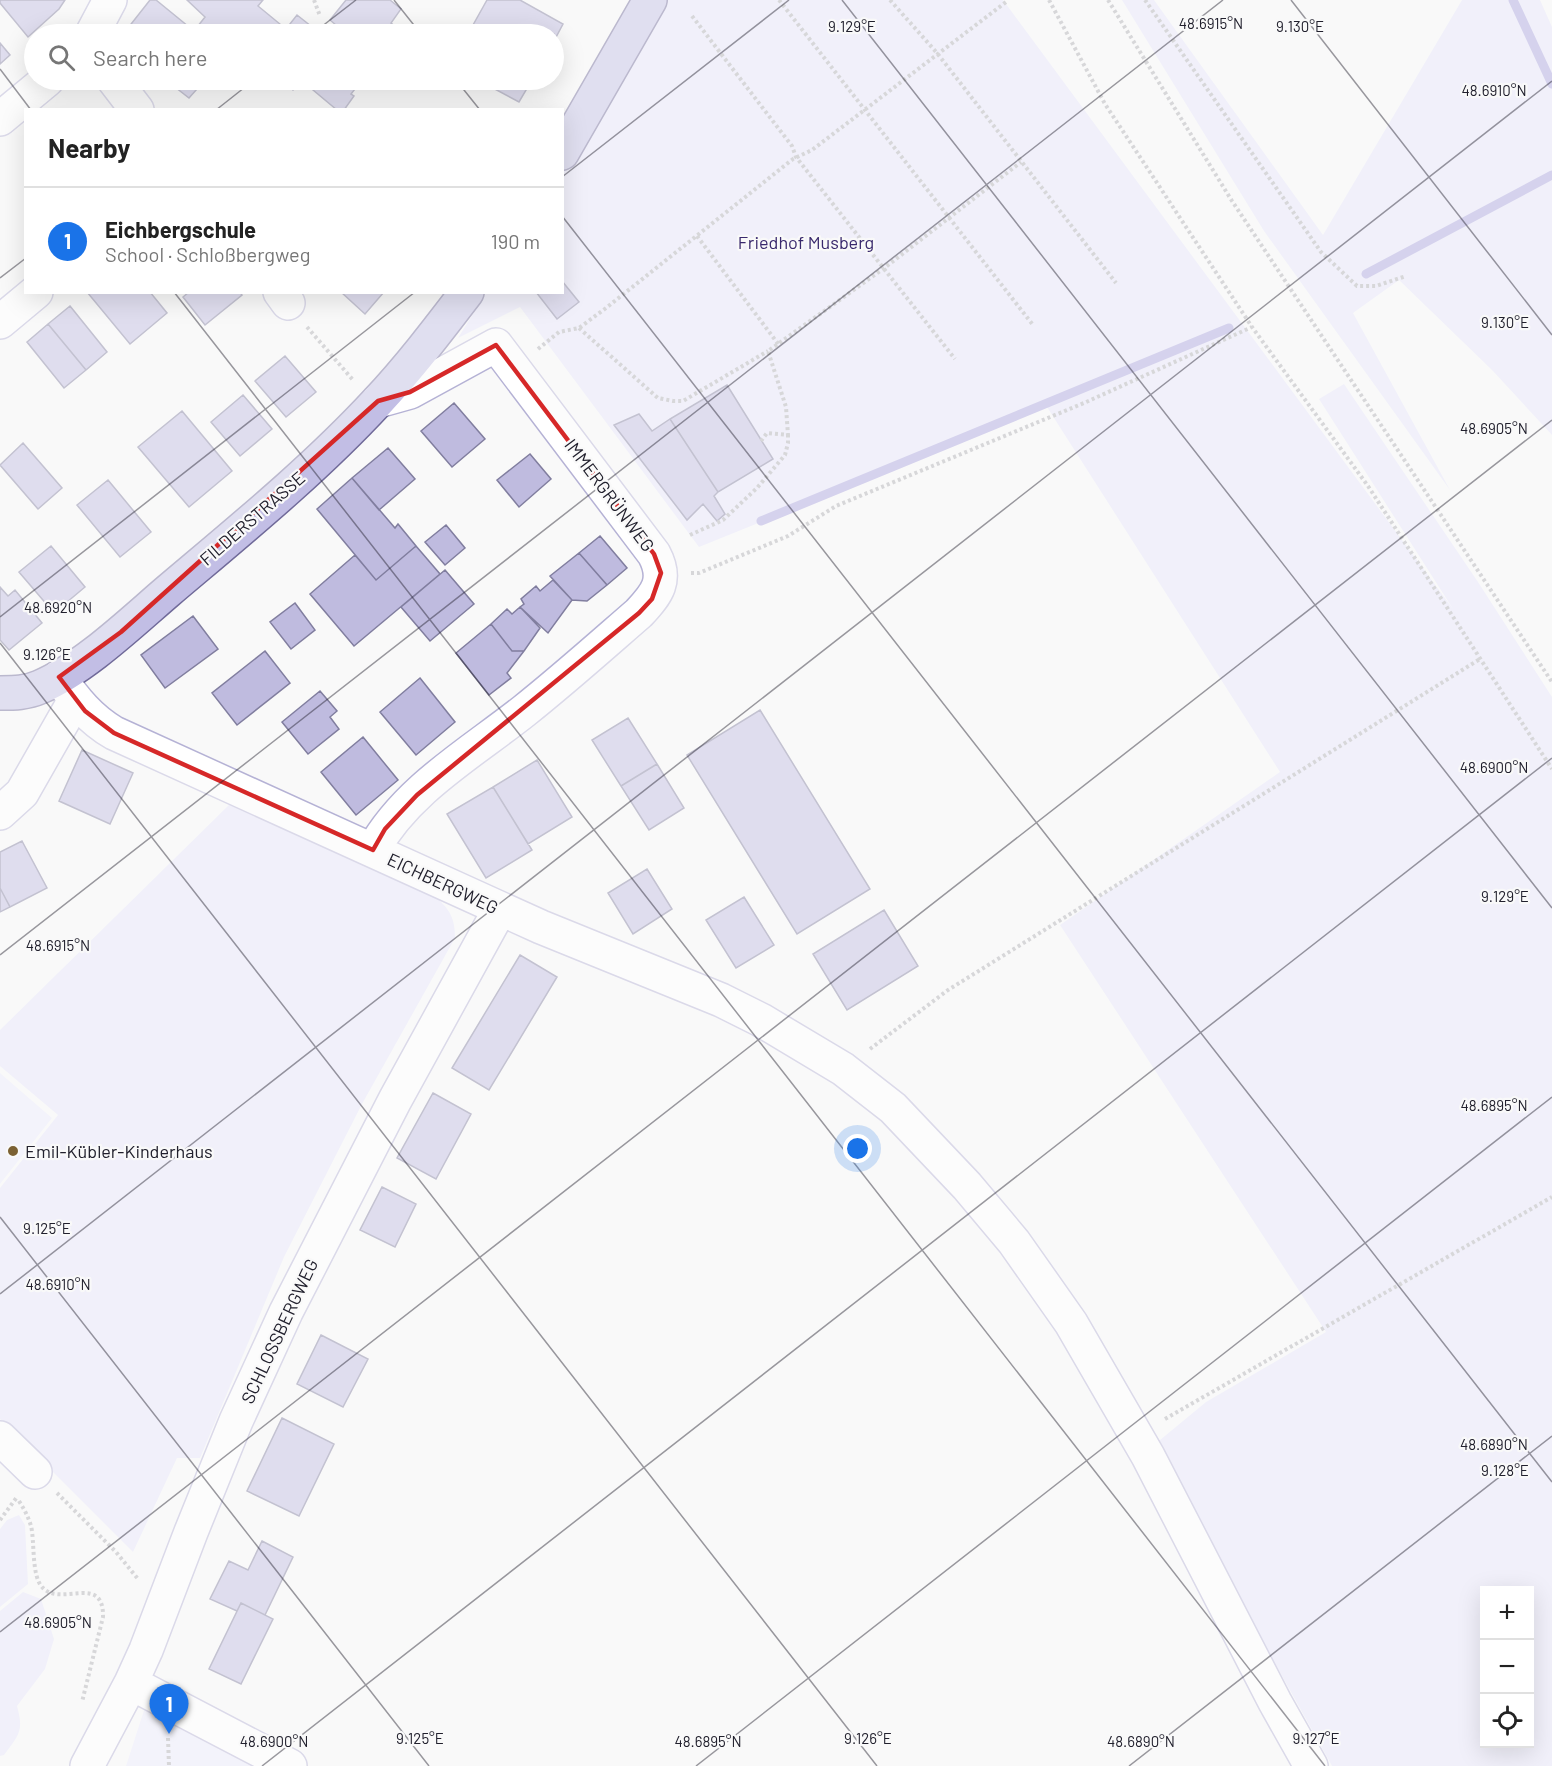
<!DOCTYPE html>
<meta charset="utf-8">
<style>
:root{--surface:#fff;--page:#f2f2f2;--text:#222;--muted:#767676;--line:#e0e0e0;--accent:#1a73e8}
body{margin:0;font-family:Barlow,sans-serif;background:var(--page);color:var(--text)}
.controls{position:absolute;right:18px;bottom:18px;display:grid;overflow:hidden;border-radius:0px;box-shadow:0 6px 24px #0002}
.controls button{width:54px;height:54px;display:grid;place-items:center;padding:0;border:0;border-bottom:2px solid var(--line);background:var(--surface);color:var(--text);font:30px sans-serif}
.you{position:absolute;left:858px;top:1149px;width:21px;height:21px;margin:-15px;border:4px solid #fff;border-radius:50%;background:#1a73e8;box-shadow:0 0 0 9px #1a73e833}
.badge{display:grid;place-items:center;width:39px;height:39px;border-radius:50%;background:var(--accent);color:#fff;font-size:20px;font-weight:700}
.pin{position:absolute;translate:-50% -50px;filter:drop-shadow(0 2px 3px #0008)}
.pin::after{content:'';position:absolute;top:32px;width:21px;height:18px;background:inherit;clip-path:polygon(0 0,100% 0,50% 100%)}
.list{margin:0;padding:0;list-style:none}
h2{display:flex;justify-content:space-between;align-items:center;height:78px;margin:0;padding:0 24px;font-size:26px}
h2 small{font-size:20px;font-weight:400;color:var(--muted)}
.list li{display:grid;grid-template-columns:39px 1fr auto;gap:18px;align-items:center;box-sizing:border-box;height:108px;padding:0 24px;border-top:2px solid var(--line)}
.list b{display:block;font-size:22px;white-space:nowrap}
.list p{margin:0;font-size:20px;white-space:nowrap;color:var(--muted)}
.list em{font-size:20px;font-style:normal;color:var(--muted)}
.icon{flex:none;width:33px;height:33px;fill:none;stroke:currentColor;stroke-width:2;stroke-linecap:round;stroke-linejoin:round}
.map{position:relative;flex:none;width:1552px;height:1766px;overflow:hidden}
.search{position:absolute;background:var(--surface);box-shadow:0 6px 24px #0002;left:24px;top:24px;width:540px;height:66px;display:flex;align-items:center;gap:15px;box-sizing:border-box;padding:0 21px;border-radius:33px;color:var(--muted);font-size:22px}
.panel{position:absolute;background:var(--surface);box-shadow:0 6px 24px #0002;left:24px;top:108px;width:540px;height:186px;border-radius:0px}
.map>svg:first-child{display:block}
</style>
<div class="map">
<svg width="1552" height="1766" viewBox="0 0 1552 1766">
<rect width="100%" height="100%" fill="#f9f9f9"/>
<!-- built -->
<path fill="#ecebfc" d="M0,1073L52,1118L0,1184Z
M145,1707L267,1766H126Z"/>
<!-- green -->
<path fill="#e6e5fa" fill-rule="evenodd" d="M667,0H1003L1453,609L1319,399L1344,384L1478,582L1552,697V1766H1332L1154,1445L1206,1402L1326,1332L1060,925L1280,772L1047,407L699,547L520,307L458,338L486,293L562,292L563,169ZM1484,1590H1530V1744H1484Z
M1122,0H1154L1323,235L1462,0H1540L1552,27V435L1492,370L1399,280L1353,313L1450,490L1264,231Z
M231,803L436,897C450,910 455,918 455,938L362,1104L284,1257L200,1458H177L133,1552L0,1419V1188L58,1115L0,1066V1030Z
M19,1515L25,1525L28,1584L0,1607V1529L7,1520Z
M23,1592L41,1599L54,1639L45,1669L17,1706C24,1731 19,1735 4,1755L0,1756V1611Z"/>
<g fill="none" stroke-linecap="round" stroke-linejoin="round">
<!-- stream -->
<path stroke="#a9a2dd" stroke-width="9" d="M1513,0L1552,84
M1366,274L1552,175
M761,521L1229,328"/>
</g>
<!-- building -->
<path fill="#bfbbdf" stroke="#817e9f" stroke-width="1.5" d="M0,0H65L59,9L28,37L0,3Z
M150,0H156L194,31L205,17L187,0H263L258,6L286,29L282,34H126L124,33Z
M346,0H390L401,9L391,23L402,32L399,34H342L344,32L330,20Z
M487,0H520L563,24L554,41V34H468Z
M297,15L321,34H282Z
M0,43L10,55L0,64Z
M166,80H205L189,98Z
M280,80H362L351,94L354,96L344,110H337L301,80L293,90Z
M478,80H532L519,102Z
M562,281L579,302L557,319L536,292H562Z
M87,292H150L167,313L130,344Z
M189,292H240L242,295L205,325L183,297Z
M341,292H384L365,314Z
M70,306L107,352L86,370L48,324Z
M48,324L86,370L64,388L27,342Z
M285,356L316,392L286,417L255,381Z
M727,385L773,459L718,492L670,419Z
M243,395L272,429L240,456L211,422Z
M454,403L485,439L452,467L421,431Z
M182,411L232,471L189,507L138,447Z
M639,414L652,431L670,419L718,492L714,496L725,514L717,521L703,504L687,520L614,425Z
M23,443L62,488L38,509L0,465Z
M388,448L415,479L379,510L352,478Z
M530,454L551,479L519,507L497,480Z
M352,478L395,528L398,524L416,546L376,580L317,509Z
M108,480L151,532L120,557L77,505Z
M446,525L465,548L445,565L425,542Z
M600,536L627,568L607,585L579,553Z
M51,546L85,587L54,613L19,572Z
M416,546L440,574L354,646L310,594L355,555L376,580Z
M579,553L607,585L587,601L572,600L550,576Z
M445,570L474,604L430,641L401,607Z
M553,580L572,600L548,633L520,607L524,604L521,599L536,586L540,591Z
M0,587L8,596L15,590L42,623L9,650L0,640Z
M295,603L315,630L291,649L270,622Z
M520,607L540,628L524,651H512L491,624L507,609L512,614Z
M193,616L218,649L165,688L141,655Z
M491,624L512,651H524L507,673L511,678L489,695L456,653Z
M265,651L290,683L237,725L212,693Z
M420,678L455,722L416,755L380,712Z
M320,691L337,711L330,717L339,729L308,754L282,722Z
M760,710L870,889L797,934L687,755Z
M628,718L657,764L621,786L592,740Z
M363,737L398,780L356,815L321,772Z
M82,750L133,773L110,824L59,801Z
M537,760L572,817L528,844L493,787Z
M657,764L684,808L649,830L621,786Z
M493,787L532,850L486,878L447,814Z
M22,841L47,888L10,907L0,888V852Z
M647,869L672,909L633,934L608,893Z
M0,888L10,907L0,912Z
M744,897L774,945L736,968L706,920Z
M884,910L918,966L847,1010L813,954Z
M520,955L557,977L489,1090L452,1068Z
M433,1093L471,1114L436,1179L397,1158Z
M382,1187L416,1204L395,1247L360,1230Z
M321,1335L368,1359L343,1407L297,1384Z
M282,1418L334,1444L299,1516L247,1491Z
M262,1541L293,1557L265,1615L241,1603L237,1611L210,1599L229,1561L248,1570Z
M241,1603L273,1619L241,1684L209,1669Z"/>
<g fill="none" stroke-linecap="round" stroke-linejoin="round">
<!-- minor casing -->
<g stroke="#b5b2d5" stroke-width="36">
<path id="minor" d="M92,34L110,0
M114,80L137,110
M0,119L47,80
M280,292L288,303
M0,322L36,292
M59,677C75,700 90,719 114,733L541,927L721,1000L761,1020L843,1069L893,1108L967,1186L1014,1242L1071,1323L1148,1456L1275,1702L1311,1766
M0,813L22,793L75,700
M373,850C406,790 471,753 524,711C563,680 601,646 639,613C657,594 668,580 654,554L496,345L410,392L378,401
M0,1438L35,1472
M131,1683L290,1766
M87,1766L131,1683L146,1650L191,1532L236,1421L286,1312L395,1100L500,909"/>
</g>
<!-- major casing -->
<g stroke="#706a99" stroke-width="36">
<path id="major" d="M562,153L650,0
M0,693C15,693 26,693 40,687C83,669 132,622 167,592C239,531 313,471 377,402C409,368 438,330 467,292"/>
</g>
<!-- path -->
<path stroke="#adadb2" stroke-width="4" stroke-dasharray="3 3" stroke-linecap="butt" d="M314,0L320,16
M779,0L1033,325
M890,0L937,53L1116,283
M1049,0L1105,104L1252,327L1368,486L1552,769
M1108,0L1232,201L1552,682
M1145,0L1321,252L1357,286H1376L1406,276
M692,16L792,146L796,157L955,359
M697,236L779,345
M307,327L353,380
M579,328L658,398L673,401H683L768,351
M538,349L559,332L579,328L606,308L793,159L812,150L1006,2V0
M761,441L767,433L788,435L786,407L768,351L883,269L1021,162
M690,535L723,520L757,488L785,455L788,443V435
M691,573H699L788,536L836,506L1084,403L1252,327
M870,1049L948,990L1480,659
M1165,1419L1552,1197
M57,1493L116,1552L138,1579
M19,1501C24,1509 28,1516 31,1526C35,1542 31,1577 43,1588C61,1607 104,1573 103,1617L82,1702
M0,1520L17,1497
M168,1738L169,1766"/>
<!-- minor -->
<use href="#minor" stroke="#fff" stroke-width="33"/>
<!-- major -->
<use href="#major" stroke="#c2bee5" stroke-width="33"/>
</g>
<!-- marked area -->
<path d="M0 0H1552V1766H0ZM496,345L654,554L661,573L652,599L639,613L417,795L385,829L373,850L114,733L85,711L59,677L121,632L378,401L410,392Z" fill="#f9f9f9" fill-opacity=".55" fill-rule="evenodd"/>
<path fill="none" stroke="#d62828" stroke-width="4.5" stroke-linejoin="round" d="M496,345L654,554L661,573L652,599L639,613L417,795L385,829L373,850L114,733L85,711L59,677L121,632L378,401L410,392Z"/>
<!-- ticks -->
<path fill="none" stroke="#21202d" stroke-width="1.5" stroke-opacity="0.45" d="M394,0L421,34M842,0L1552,908M1291,0L1552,335M312,34L356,0M0,69L31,110M456,80L480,110M216,110L254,80M562,177L789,0M562,216L1552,1482M0,278L26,258M174,292L1325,1766M0,617L415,292M0,643L877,1766M0,955L1223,0M0,1217L429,1766M0,1294L1552,81M0,1632L1552,420M262,1766L1552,758M696,1766L1552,1097M1129,1766L1552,1436"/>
<!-- markers -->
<circle fill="#7b6133" stroke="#f9f9f9" stroke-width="2" cx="13" cy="1151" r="6"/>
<g text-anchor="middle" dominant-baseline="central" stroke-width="4.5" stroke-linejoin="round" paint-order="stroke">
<!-- park labels -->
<g font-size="18" fill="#39296d" stroke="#f9f9f9">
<text x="806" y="242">Friedhof Musberg</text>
</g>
<!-- street labels -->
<g font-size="18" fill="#21202d" stroke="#f9f9f9">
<text transform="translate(610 495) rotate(53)">IMMERGRÜNWEG</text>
<text transform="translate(252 518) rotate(-41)">FILDERSTRASSE</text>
<text transform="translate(443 883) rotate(25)">EICHBERGWEG</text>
<text transform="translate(279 1331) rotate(-65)">SCHLOSSBERGWEG</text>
</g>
<!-- poi labels -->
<g font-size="18" fill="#21202d" stroke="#f9f9f9" text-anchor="start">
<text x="25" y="1151">Emil-Kübler-Kinderhaus</text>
</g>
</g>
<g font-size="15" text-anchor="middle" fill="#21202d" stroke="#f9f9f9" stroke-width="4.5" stroke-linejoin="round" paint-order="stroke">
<text x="1211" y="29">48.6915°N</text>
<text x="852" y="32">9.129°E</text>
<text x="1300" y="32">9.130°E</text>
<text x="1494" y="96">48.6910°N</text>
<text x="1505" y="328">9.130°E</text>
<text x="1494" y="434">48.6905°N</text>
<text x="58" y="613">48.6920°N</text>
<text x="47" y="660">9.126°E</text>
<text x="1494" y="773">48.6900°N</text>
<text x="1505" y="902">9.129°E</text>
<text x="58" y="951">48.6915°N</text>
<text x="1494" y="1111">48.6895°N</text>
<text x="47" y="1234">9.125°E</text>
<text x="58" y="1290">48.6910°N</text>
<text x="1494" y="1450">48.6890°N</text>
<text x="1505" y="1476">9.128°E</text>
<text x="58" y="1628">48.6905°N</text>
<text x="420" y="1744">9.125°E</text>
<text x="868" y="1744">9.126°E</text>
<text x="1316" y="1744">9.127°E</text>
<text x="274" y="1747">48.6900°N</text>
<text x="708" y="1747">48.6895°N</text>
<text x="1141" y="1747">48.6890°N</text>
</g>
</svg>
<div class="controls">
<button>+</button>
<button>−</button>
<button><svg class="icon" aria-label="locate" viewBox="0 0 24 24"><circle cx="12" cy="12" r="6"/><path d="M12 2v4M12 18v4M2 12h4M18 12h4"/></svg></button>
</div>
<div class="you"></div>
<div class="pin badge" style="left:169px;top:1734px">1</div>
<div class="search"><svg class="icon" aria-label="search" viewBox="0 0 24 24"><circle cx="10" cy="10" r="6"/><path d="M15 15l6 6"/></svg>Search here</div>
<section class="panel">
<h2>Nearby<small></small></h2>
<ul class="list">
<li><span class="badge">1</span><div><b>Eichbergschule</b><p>School · Schloßbergweg</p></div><em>190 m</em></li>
</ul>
</section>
</div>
